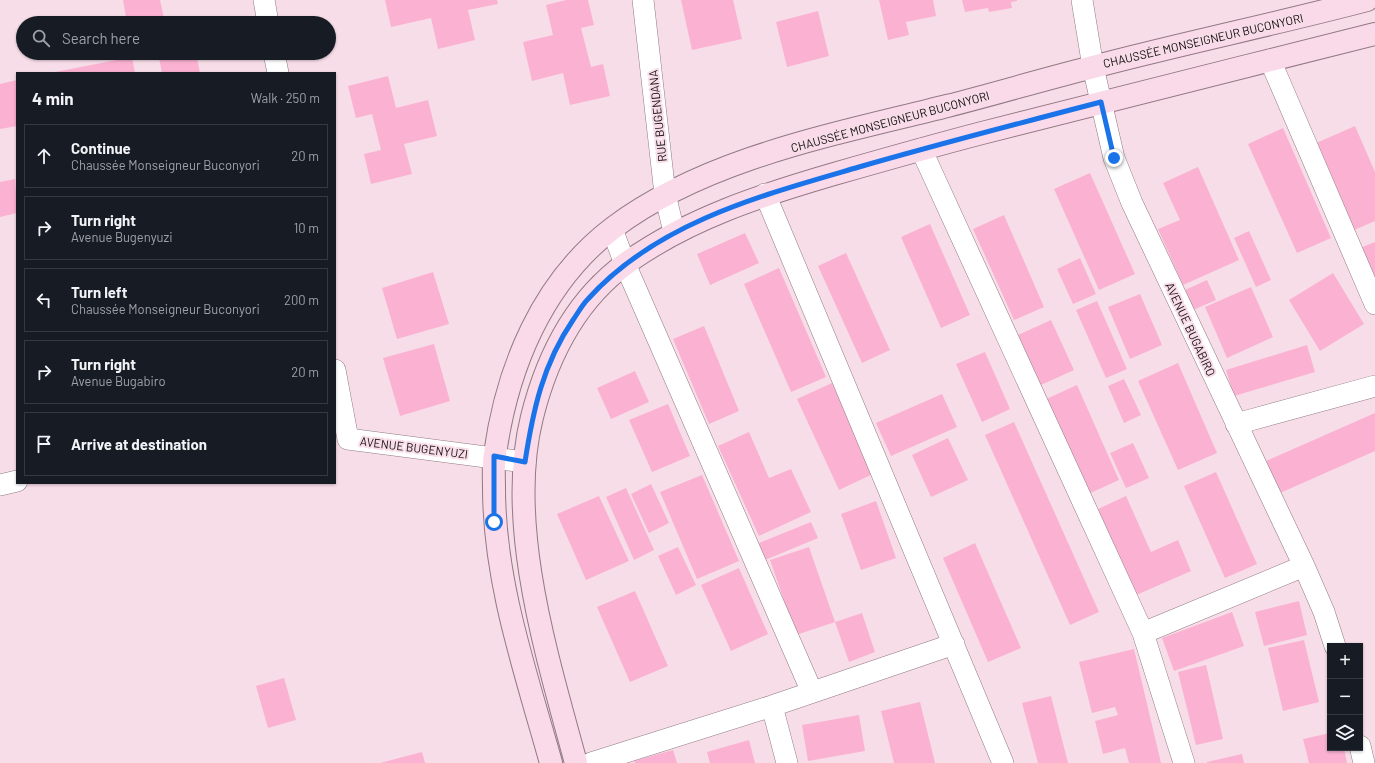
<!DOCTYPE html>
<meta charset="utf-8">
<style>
:root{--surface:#171b24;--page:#242831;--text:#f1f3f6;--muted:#9ea1a6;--line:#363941}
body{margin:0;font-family:Barlow,sans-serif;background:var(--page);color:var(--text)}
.controls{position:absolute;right:12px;bottom:12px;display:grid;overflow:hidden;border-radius:0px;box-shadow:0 1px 3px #0004}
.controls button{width:36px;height:36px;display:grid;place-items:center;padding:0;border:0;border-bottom:1px solid var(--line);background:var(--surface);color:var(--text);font:20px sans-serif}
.stop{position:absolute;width:12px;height:12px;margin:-9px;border:3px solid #1a73e8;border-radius:50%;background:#fff}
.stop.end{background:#1a73e8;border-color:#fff;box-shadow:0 1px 4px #0008}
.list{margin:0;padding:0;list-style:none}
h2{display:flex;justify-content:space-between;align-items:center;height:52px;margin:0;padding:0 16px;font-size:17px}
h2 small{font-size:13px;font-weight:400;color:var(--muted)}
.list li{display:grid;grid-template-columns:26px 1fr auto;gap:12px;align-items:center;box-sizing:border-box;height:64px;margin:0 8px 8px;padding:0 8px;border:1px solid var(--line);border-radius:0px}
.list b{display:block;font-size:15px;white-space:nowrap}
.list p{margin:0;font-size:13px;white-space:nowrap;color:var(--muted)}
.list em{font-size:13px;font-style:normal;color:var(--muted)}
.icon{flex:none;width:22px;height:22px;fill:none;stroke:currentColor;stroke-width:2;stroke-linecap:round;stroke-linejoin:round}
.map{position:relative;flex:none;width:1375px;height:763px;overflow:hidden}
.search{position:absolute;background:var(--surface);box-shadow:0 1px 3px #0004;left:16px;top:16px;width:320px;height:44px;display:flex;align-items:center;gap:10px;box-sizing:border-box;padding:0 14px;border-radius:22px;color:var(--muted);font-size:15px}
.panel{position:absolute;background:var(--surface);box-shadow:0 1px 3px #0004;left:16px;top:72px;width:320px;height:412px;border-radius:0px}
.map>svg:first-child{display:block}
</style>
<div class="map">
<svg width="1375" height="763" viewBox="0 0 1375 763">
<rect width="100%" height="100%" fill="#f7dde7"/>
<!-- building -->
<path fill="#fbb2d2" d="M123,0H160L165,23H127Z
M385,0H497L498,4L468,10L475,40L438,49L431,18L391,27Z
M566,0H588L594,25L581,28L591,67L603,64L610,96L570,105L563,73L532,81L523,42L553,35L546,5Z
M681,0H733L742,39L692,50Z
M879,0H933L936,16L906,22L909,35L888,40Z
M962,0H1017V1L1011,2L1012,8L989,12L988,8L965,12Z
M818,11L829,56L787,67L776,22Z
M158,53H196L200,73H162Z
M132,57L135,73H55V72Z
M388,76L396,108L428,100L437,136L404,144L412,174L371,184L364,154L381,150L372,114L356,118L348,86Z
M17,80V126L0,129V84Z
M1355,126L1375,172V221L1352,231L1314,144Z
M1283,128L1331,238L1297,253L1248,144Z
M1198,167L1239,260L1183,285L1158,229L1180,220L1163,183Z
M1090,173L1135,274L1099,290L1054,189Z
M15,179L17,213L0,217V182Z
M1004,215L1044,307L1014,320L973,229Z
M930,224L970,315L941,328L901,237Z
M1249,231L1271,280L1256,287L1234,238Z
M745,233L759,263L710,285L697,254Z
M1375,242V283L1360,248Z
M846,253L890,350L862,363L818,266Z
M1080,258L1096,294L1073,304L1057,269Z
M779,268L826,377L791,392L744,284Z
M433,272L449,324L397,339L382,288Z
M1333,273L1364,324L1320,351L1289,300Z
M1207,280L1216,300L1193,310L1185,290Z
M1251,287L1273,337L1227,358L1205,307Z
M1140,294L1162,345L1130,359L1108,307Z
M1097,301L1127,369L1106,378L1076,310Z
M1051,320L1074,370L1041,385L1018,335Z
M704,326L739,411L709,424L673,339Z
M434,344L450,401L400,416L383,358Z
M1307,345L1315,372L1234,396L1226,370Z
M985,352L1010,409L982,422L956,364Z
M1178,363L1217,453L1178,470L1138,381Z
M635,371L649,402L611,419L597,388Z
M1124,379L1141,415L1124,423L1108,386Z
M832,383L873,474L839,490L797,399Z
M1077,385L1119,480L1086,495L1044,400Z
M942,394L957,427L891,456L876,423Z
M668,404L690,456L652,472L629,420Z
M1375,413V451L1280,493L1266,461Z
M1014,422L1099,612L1070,625L985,435Z
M749,432L769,478L791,469L811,512L759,536L718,446Z
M948,438L968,480L931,497L912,455Z
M1133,443L1149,478L1126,488L1110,453Z
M1216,472L1257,564L1225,578L1184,486Z
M702,475L739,561L697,579L660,492Z
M651,484L669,523L649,533L631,494Z
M626,488L654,550L634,560L606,497Z
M599,496L629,561L586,580L557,514Z
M1126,496L1151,552L1178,540L1191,571L1134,596L1096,510Z
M876,501L896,558L861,570L841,514Z
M811,522L818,538L765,560L759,543Z
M975,543L1021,648L988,662L943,558Z
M678,547L696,585L676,595L658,556Z
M809,547L835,622L796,635L770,560Z
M739,568L768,634L731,651L701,585Z
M635,591L668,666L630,682L597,607Z
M1299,601L1307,635L1264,646L1255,612Z
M1232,612L1244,646L1174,671L1162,638Z
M862,613L875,652L849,662L835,622Z
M1304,640L1319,702L1283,711L1268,648Z
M1134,649L1161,763H1129L1125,748L1103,754L1095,721L1118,715L1115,707L1092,713L1079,662Z
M1206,665L1223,739L1196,745L1178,672Z
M284,678L296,720L268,728L256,686Z
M1051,696L1068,763H1038L1022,703Z
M920,702L935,763H894L881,711Z
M859,715L865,751L808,761L802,725Z
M1330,733V748H1344L1347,763H1309L1303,739Z
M749,740L755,763H710L707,752Z
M673,750L677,763H635L634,761Z
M422,752L425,763H380Z
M1242,754L1244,763H1207V762Z"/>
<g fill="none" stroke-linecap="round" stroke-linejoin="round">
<!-- street casing -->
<g stroke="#917a83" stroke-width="22">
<path id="street" d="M264,0L268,23
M643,0L665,194L674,232
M1082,0L1093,67L1114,158L1132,203L1304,566L1324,612L1335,646
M274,53L278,73
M1270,60L1375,304
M921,149L1143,633L1184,763
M765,194L1003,763
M612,229L625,264L812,692
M335,370L348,439L525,462
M1236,424L1375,386
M0,485L17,481
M1143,633L1304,566
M772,706L787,763
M1360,746L1364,763
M591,763L772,706L954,644"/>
</g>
<!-- secondary casing -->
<g stroke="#917a83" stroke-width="24">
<path id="secondary" d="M551,763C526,673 494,582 494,488C494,477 493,465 495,454C507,368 542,282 613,228C706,158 836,134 947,106C995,94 1044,79 1093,67C1184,43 1276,24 1367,0
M576,763C548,659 505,524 532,417C547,357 576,299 628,262C690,218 762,195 834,174C883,160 932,146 982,133C1113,99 1244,67 1375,34"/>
</g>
<!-- street -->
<use href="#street" stroke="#fff" stroke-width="21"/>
<!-- secondary -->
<use href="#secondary" stroke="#fad9e9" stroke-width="22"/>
</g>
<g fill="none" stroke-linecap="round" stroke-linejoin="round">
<!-- route -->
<path stroke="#1a73e8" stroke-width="5" d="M494,522V456L525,462C533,410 543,364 573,320C578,313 582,305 588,299C657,222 763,195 859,167C939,144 1020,123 1101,102L1114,158"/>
</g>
<g text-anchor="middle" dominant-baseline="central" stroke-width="4" stroke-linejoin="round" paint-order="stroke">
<!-- street labels -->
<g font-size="12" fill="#160d11" stroke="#f7dde7">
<text transform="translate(1203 40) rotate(-13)">CHAUSSÉE MONSEIGNEUR BUCONYORI</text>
<text transform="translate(657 116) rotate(-96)">RUE BUGENDANA</text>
<text transform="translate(890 121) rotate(-15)">CHAUSSÉE MONSEIGNEUR BUCONYORI</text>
<text transform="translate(1191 329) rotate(65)">AVENUE BUGABIRO</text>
<text transform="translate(414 447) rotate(7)">AVENUE BUGENYUZI</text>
</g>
</g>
</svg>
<div class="controls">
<button>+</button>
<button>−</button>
<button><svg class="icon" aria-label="layers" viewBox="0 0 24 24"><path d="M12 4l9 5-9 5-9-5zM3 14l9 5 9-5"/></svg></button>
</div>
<div class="stop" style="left:494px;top:522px"></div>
<div class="stop end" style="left:1114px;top:158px"></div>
<div class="search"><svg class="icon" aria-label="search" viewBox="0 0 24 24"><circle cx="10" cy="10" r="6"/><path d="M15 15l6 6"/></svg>Search here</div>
<section class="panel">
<h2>4 min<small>Walk · 250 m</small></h2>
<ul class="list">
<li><svg class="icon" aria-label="ahead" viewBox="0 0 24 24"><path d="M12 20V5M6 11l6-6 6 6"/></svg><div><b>Continue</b><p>Chaussée Monseigneur Buconyori</p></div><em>20 m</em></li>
<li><svg class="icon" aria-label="right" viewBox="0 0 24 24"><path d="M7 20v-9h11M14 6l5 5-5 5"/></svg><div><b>Turn right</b><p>Avenue Bugenyuzi</p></div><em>10 m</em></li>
<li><svg class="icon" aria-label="left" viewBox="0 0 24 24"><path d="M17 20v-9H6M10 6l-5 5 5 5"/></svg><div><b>Turn left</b><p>Chaussée Monseigneur Buconyori</p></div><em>200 m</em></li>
<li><svg class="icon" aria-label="right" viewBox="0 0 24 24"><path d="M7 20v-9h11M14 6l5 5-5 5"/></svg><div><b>Turn right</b><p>Avenue Bugabiro</p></div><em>20 m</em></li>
<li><svg class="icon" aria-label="arrive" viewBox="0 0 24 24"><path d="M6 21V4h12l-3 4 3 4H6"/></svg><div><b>Arrive at destination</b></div></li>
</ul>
</section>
</div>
